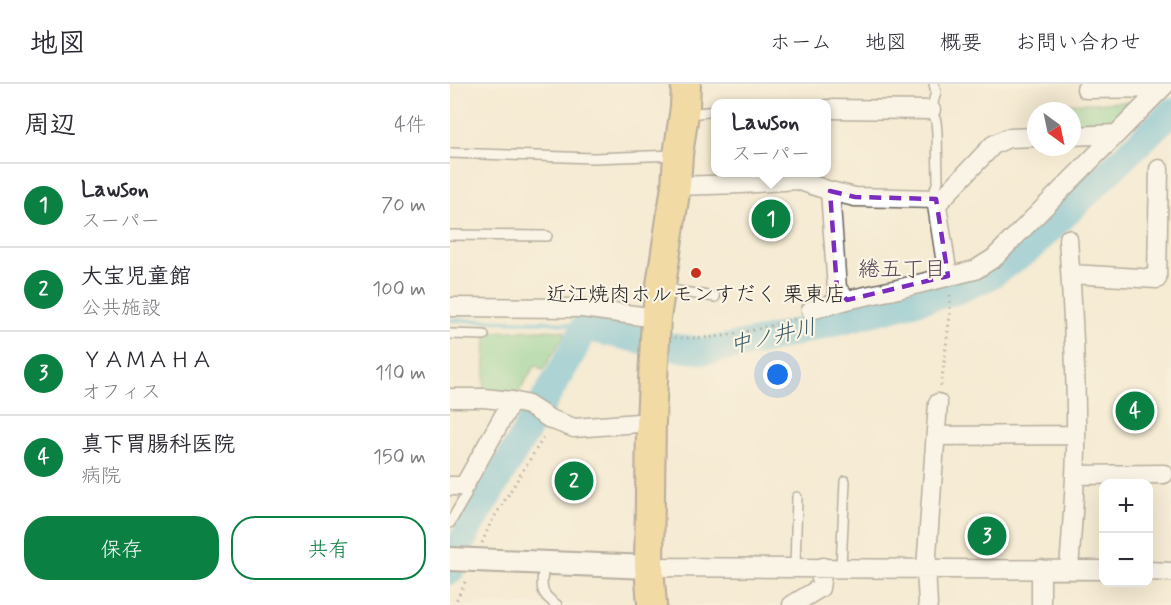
<!DOCTYPE html>
<html lang="ja">
<meta charset="utf-8">
<style>
:root{--surface:#fff;--page:#f7f7f7;--text:#2b2b33;--muted:#7c7c81;--line:#e1e1e2;--accent:#0b8043}
body{margin:0;font-family:Mynerve,"Klee One",sans-serif;background:var(--page);color:var(--text)}
.controls{position:absolute;right:18px;bottom:18px;display:grid;overflow:hidden;border-radius:12px;box-shadow:0 6px 24px #0002}
.controls button{width:54px;height:54px;display:grid;place-items:center;padding:0;border:0;border-bottom:2px solid var(--line);background:var(--surface);color:var(--text);font:30px sans-serif}
.compass{position:absolute;left:577px;top:18px;width:54px;height:54px;border-radius:50%;background:var(--surface);box-shadow:0 6px 24px #0002;rotate:147deg}
.you{position:absolute;left:328px;top:291px;width:21px;height:21px;margin:-15px;border:4px solid #fff;border-radius:50%;background:#1a73e8;box-shadow:0 0 0 9px #1a73e833}
.badge{display:grid;place-items:center;width:39px;height:39px;border-radius:50%;background:var(--accent);color:#fff;font-size:20px;font-weight:700}
.pin{position:absolute;translate:-50% -50%;border:3px solid #fff;box-shadow:0 2px 6px #0006}
.popup{position:absolute;left:261px;top:15px;width:120px;height:78px;box-sizing:border-box;display:grid;place-content:center;border-radius:12px;background:var(--surface);filter:drop-shadow(0 2px 4px #0005);font-size:20px;white-space:nowrap;color:var(--muted)}
.popup b{font-size:22px;color:var(--text)}
.popup::after{content:'';position:absolute;left:50%;top:100%;margin-left:-12px;border:12px solid transparent;border-top-color:var(--surface)}
.list{margin:0;padding:0;list-style:none}
h2{display:flex;justify-content:space-between;align-items:center;height:78px;margin:0;padding:0 24px;font-size:26px}
h2 small{font-size:20px;font-weight:400;color:var(--muted)}
.list li{display:grid;grid-template-columns:39px 1fr auto;gap:18px;align-items:center;box-sizing:border-box;height:84px;padding:0 24px;border-top:2px solid var(--line)}
.list b{display:block;font-size:22px;white-space:nowrap}
.list p{margin:0;font-size:20px;white-space:nowrap;color:var(--muted)}
.list em{font-size:20px;font-style:normal;color:var(--muted)}
.actions{display:flex;gap:12px;padding:18px 24px}
.actions a{flex:1;padding:14px 0;border:2px solid var(--accent);border-radius:24px;text-align:center;font-size:21px;color:var(--accent)}
.actions .main{background:var(--accent);color:#fff}
.map{position:relative;flex:none;width:721px;height:521px;overflow:hidden}
header{display:flex;align-items:center;gap:36px;box-sizing:border-box;height:84px;padding:0 30px;background:var(--surface);border-bottom:2px solid var(--line)}
header strong{font-size:28px}
nav{display:flex;gap:33px;margin-inline-start:auto;font-size:21px}
main{display:flex}
aside{flex:1;background:var(--surface)}
.map>svg:first-child{display:block}
</style>
<header>
<strong>地図</strong>
<nav><a>ホーム</a><a>地図</a><a>概要</a><a>お問い合わせ</a></nav>
</header>
<main>
<aside>
<h2>周辺<small>4件</small></h2>
<ul class="list">
<li><span class="badge">1</span><div><b>Lawson</b><p>スーパー</p></div><em>70 m</em></li>
<li><span class="badge">2</span><div><b>大宝児童館</b><p>公共施設</p></div><em>100 m</em></li>
<li><span class="badge">3</span><div><b>ＹＡＭＡＨＡ</b><p>オフィス</p></div><em>110 m</em></li>
<li><span class="badge">4</span><div><b>真下胃腸科医院</b><p>病院</p></div><em>150 m</em></li>
</ul>
<div class="actions"><a class="main">保存</a><a>共有</a></div>
</aside>
<div class="map">
<svg width="721" height="521" viewBox="0 0 721 521">
<rect width="100%" height="100%" fill="#fcf5e5"/>
<filter id="ink" filterUnits="userSpaceOnUse"><feTurbulence type="fractalNoise" baseFrequency=".0167" numOctaves="2"/><feDisplacementMap in="SourceGraphic" scale="12" xChannelSelector="R" yChannelSelector="G"/><feConvolveMatrix kernelMatrix="1 2 1 2 8 2 1 2 1" color-interpolation-filters="sRGB"/></filter>
<filter id="wash" filterUnits="userSpaceOnUse"><feTurbulence type="fractalNoise" baseFrequency=".008" numOctaves="4" result="noise"/><feDisplacementMap in="SourceGraphic" scale="24" xChannelSelector="R" yChannelSelector="G"/><feGaussianBlur stdDeviation="1.35" result="paint"/><feColorMatrix in="noise" values="0 0 0 0 0 0 0 0 0 0 0 0 0 0 0 0 0 1.4 0 .05"/><feComposite in="paint" operator="in"/></filter>
<g filter="url(#wash)">
<rect width="100%" height="100%" fill="#f5ebd3"/>
<!-- green -->
<path fill="#7dcd8d" stroke="#4c7454" stroke-width="1.5" d="M677,18L683,23L670,36L653,43L622,44V27H604V20Z
M92,246L114,247L115,250L93,286L85,281L69,308L66,309L34,308L36,248Z"/>
<g fill="none" stroke-linecap="round" stroke-linejoin="round">
<!-- stream -->
<path stroke="#55b6d4" stroke-width="4.5" d="M0,236L99,238L134,243"/>
<!-- river -->
<path stroke="#55b6d4" stroke-width="28" d="M0,487L18,445L74,351L123,267L134,243L227,264L256,267L312,257L506,207L538,193L578,166L721,28"/>
</g>
</g>
<g filter="url(#ink)">
<g fill="none" stroke-linecap="round" stroke-linejoin="round">
<!-- service casing -->
<g stroke="#68645c" stroke-width="12">
<path id="service" d="M484,0L486,8L481,26L486,37L487,49L488,97L484,108L486,115
M238,30L266,27
M0,69L143,74L225,71
M0,151L97,152
M213,201L227,207L265,213
M0,250L34,251
M0,439L16,411L14,402
M94,479C92,501 87,508 107,521
M345,483L347,413
M391,483L395,397"/>
</g>
<!-- minor casing -->
<g stroke="#68645c" stroke-width="21">
<path id="minor" d="M636,5L712,4
M376,25L481,26
M622,52L667,50
M226,102L291,100L347,96L380,107L405,113L486,115L498,192
M380,107L387,205L397,216L448,205L525,186L544,174L716,0
M487,120L543,61L558,54L586,53
M618,155C623,225 627,295 626,366C625,406 622,446 619,485
M621,190L707,195L709,85
M0,223L132,224L206,234
M361,226L397,216
M0,314H34L62,317L78,321L100,335L124,344L201,338
M486,352L626,351
M625,391L714,390
M0,402H14L62,317
M199,483L654,486
M698,487L721,488
M342,521L370,504L373,483
M478,521L476,484L488,319
M591,521V485"/>
</g>
<!-- tertiary casing -->
<g stroke="#68645c" stroke-width="26">
<path id="tertiary" d="M0,475L199,483"/>
</g>
<!-- primary casing -->
<g stroke="#68645c" stroke-width="32">
<path id="primary" d="M202,521L199,483L201,338L206,234L226,102L228,71L235,23L236,0"/>
</g>
<!-- path -->
<path stroke="#68645c" stroke-width="3" stroke-dasharray="1.5 4.5" stroke-linecap="butt" d="M225,253C266,258 309,245 348,234
M491,302L500,231V207
M32,459L40,440L95,351
M4,521L17,494"/>
<!-- service -->
<use href="#service" stroke="#fff" stroke-width="9"/>
<!-- minor -->
<use href="#minor" stroke="#fff" stroke-width="18"/>
<!-- tertiary -->
<use href="#tertiary" stroke="#fff" stroke-width="22"/>
<!-- primary -->
<use href="#primary" stroke="#ebc669" stroke-width="28"/>
</g>
</g>
<!-- marked area -->
<path d="M0 0H721V521H0ZM380,107L405,113L486,115L498,192L397,216L387,205Z" fill="#f5ebd3" fill-opacity=".55" fill-rule="evenodd"/>
<path fill="none" stroke="#7b2cbf" stroke-width="4.5" stroke-dasharray="12 8" stroke-linejoin="round" d="M380,107L405,113L486,115L498,192L397,216L387,205Z"/>
<!-- markers -->
<circle fill="#c8321e" stroke="#fcf5e5" stroke-width="2" cx="246" cy="189" r="6"/>
<g text-anchor="middle" dominant-baseline="central" stroke-width="4.5" stroke-linejoin="round" paint-order="stroke">
<!-- poi labels -->
<g font-size="21" fill="#1c1c1c" stroke="#fcf5e5">
<text x="246" y="211">近江焼肉ホルモンすだく 栗東店</text>
</g>
<!-- neighbourhood labels -->
<g font-size="22" fill="#54485c" stroke="#fcf5e5">
<text x="452" y="186">綣五丁目</text>
</g>
<!-- water labels -->
<g font-size="22" font-style="italic" fill="#335a66" stroke="#fcf5e5">
<text transform="translate(323 253) rotate(-13)">中ノ井川</text>
</g>
</g>
</svg>
<div class="controls">
<button>+</button>
<button>−</button>
</div>
<svg class="compass" viewBox="-18 -18 36 36"><path d="M0-13l5 13h-10z" fill="#e53935"/><path d="M0 13l5-13h-10z" fill="#7c7c81"/></svg>
<div class="you"></div>
<div class="pin badge" style="left:321px;top:135px">1</div>
<div class="popup"><b>Lawson</b>スーパー</div>
<div class="pin badge" style="left:124px;top:397px">2</div>
<div class="pin badge" style="left:537px;top:452px">3</div>
<div class="pin badge" style="left:685px;top:327px">4</div>
</div>
</main>
